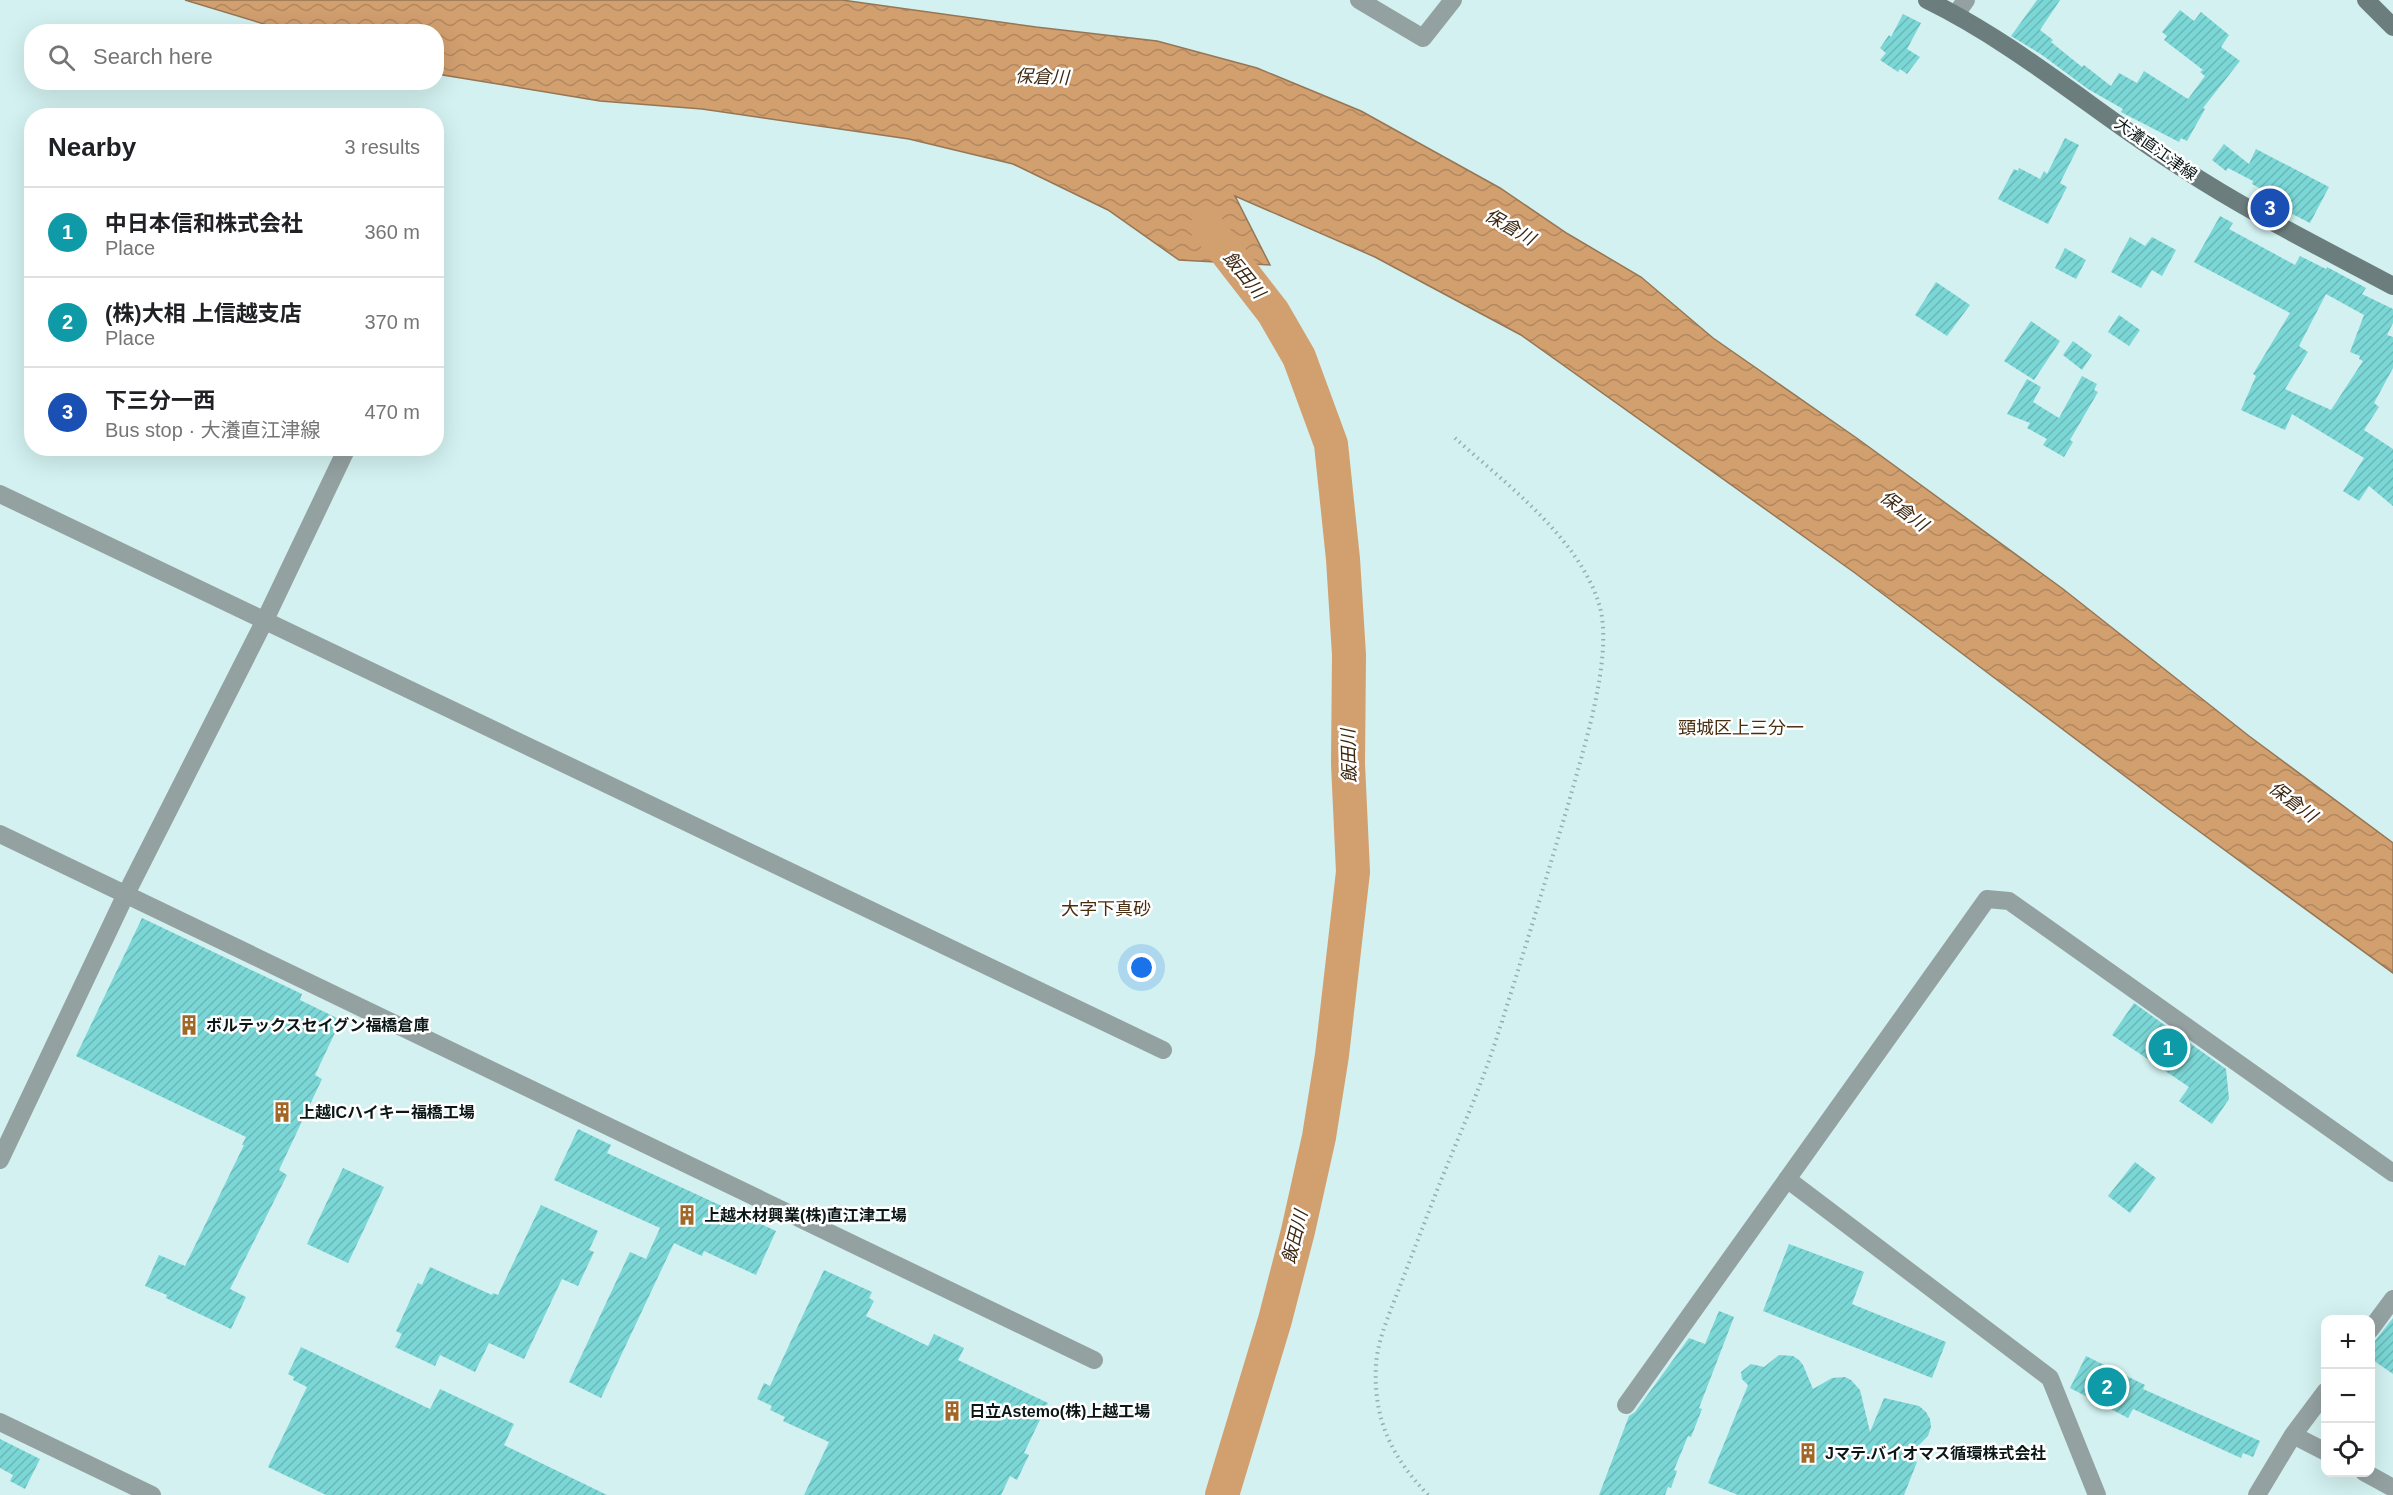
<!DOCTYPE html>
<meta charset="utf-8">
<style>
:root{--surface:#fff;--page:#f6f6f6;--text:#202124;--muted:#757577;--line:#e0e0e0;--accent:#0b8043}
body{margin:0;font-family:Arial,"Noto Sans JP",sans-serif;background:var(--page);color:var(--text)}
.controls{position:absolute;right:18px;bottom:18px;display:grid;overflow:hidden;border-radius:12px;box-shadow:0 6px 24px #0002}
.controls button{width:54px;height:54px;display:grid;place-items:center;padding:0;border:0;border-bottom:2px solid var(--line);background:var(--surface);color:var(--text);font:30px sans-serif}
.you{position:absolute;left:1142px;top:968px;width:21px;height:21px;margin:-15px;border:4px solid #fff;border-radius:50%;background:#1a73e8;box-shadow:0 0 0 9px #1a73e833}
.badge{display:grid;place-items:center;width:39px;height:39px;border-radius:50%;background:var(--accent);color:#fff;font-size:20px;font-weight:700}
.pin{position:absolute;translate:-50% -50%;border:3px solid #fff;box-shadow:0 2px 6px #0006}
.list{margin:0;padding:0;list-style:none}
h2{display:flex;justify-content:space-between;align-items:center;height:78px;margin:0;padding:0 24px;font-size:26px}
h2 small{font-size:20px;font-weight:400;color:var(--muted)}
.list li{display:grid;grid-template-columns:39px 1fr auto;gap:18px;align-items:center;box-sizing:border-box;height:90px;padding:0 24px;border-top:2px solid var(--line)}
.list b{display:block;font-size:22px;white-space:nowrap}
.list p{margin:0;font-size:20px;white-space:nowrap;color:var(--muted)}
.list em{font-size:20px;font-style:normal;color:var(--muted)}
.icon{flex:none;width:33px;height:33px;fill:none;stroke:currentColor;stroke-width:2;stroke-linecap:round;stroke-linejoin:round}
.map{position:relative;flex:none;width:2393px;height:1495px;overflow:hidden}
.search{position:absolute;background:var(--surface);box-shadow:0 6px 24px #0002;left:24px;top:24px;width:420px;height:66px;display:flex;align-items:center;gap:15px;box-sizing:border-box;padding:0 21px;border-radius:24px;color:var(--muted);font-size:22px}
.panel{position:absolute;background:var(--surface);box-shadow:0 6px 24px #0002;left:24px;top:108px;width:420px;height:348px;border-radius:24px}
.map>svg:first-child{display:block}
</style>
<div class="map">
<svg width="2393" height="1495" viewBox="0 0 2393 1495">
<defs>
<pattern id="water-waves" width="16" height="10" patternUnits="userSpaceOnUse" patternTransform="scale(1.5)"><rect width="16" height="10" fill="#d29f6f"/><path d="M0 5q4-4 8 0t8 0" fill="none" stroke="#b3885f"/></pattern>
<pattern id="building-hatch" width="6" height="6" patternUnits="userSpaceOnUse" patternTransform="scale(1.5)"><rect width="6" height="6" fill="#7bd7d6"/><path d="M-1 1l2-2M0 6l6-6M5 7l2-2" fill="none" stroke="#69b8b7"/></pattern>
</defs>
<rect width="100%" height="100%" fill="#d2f1f0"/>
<!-- water -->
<path fill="url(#water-waves)" stroke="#967654" stroke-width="1.5" d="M185,0H842L1036,27L1157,41L1257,68L1361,111L1500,188L1568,234L1641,277L1713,338L1858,439L2063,589L2249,736L2393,843V973L2170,810L1855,573L1521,335L1375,257L1235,196L1270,265L1179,260L1108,210L1013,164L909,139L702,109L600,101L437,74L436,32L287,31Z"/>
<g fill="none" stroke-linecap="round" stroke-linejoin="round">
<!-- river -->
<path stroke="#d29f6f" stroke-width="34" d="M1207,227L1273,312L1299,357L1331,444L1343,559L1349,655L1348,764L1353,872L1332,1055L1319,1137L1298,1231L1275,1320L1222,1495"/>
</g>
<!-- building -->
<path fill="url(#building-hatch)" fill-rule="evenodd" d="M2037,0H2060L2040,30L2053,40L2051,42L2082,67L2084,65L2111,86L2119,73L2137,83L2144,71L2188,99L2205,76L2200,72L2203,70L2164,40L2167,36L2162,32L2180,10L2194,21L2201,12L2229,35L2221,47L2240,61L2203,108L2205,109L2187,141L2181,138L2179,142L2121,112L2123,109L2088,89L2042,55L2011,36Z
M1903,14L1921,23L1907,49L1920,57L1907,74L1900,69L1898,72L1880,60L1886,53L1880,48L1889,35L1891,37Z
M2065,138L2079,145L2060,183L2067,187L2048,224L1998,199L2014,169L2018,171L2019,168L2040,179L2044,171L2047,174Z
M2224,144L2249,164L2256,149L2329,187L2310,223L2271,203L2274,196L2252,184L2253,181L2228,168L2226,171L2212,160Z
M2220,216L2233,223L2229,229L2295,265L2300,256L2326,269L2327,267L2366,288L2362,294L2393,309V323L2387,335L2393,337V368L2374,403L2379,407L2364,430L2393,449V506L2369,486L2359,501L2343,491L2364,458L2292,414L2285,430L2241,410L2256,376L2253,374L2290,313L2194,262ZM2326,294L2364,315L2350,352L2360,356L2359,359L2363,361L2331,410L2285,389L2308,352L2299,346Z
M2130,237L2145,246L2152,237L2176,250L2162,276L2152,270L2141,288L2111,272Z
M2065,248L2086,260L2076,279L2055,268Z
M1936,282L1970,305L1947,336L1915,315Z
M2119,315L2140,330L2129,346L2108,332Z
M2031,321L2060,341L2034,380L2004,361Z
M2073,341L2092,355L2082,370L2063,355Z
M2082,376L2097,384L2094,390L2098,392L2070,440L2073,442L2064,457L2043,445L2047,439L2027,428L2030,423L2007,414L2027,379L2041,387L2033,402L2059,418Z
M142,918L302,994L300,1000L341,1020L315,1075L322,1079L279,1170L287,1175L230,1289L246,1297L231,1329L166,1298L167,1295L145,1286L159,1255L185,1266L244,1145H242L246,1137L76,1056Z
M2134,1003L2226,1069L2229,1099L2212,1124L2179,1101L2189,1087L2112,1035Z
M578,1129L611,1145L607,1153L776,1231L756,1275L704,1251L702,1256L674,1243L601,1398L569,1382L630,1252L646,1259L660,1228L554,1180Z
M2135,1162L2156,1178L2130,1213L2108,1196Z
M343,1168L384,1187L348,1263L307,1244Z
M541,1205L598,1231L589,1250L594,1252L578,1286L562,1279L524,1359L489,1343L475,1372L440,1355L435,1366L395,1347L402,1334L396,1331L418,1283L422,1285L430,1267L492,1295L493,1293L498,1295Z
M1789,1244L1864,1272L1852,1304L1946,1342L1932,1378L1763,1311Z
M824,1270L872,1292L869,1298L874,1301L866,1316L928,1346L934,1334L964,1348L958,1360L1048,1403L1024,1453L1029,1455L1017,1480L1010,1476L1001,1495H804L829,1442L783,1421L785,1417L770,1410L772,1406L757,1399L764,1383L770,1386Z
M1719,1311L1734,1317L1699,1408L1702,1409L1691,1437L1688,1436L1674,1470L1677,1471L1671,1488L1668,1487L1665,1495H1599L1629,1416L1635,1412L1689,1338L1705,1344Z
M2393,1318V1374L2370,1358V1347Z
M301,1347L430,1409L440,1389L514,1424L504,1445L607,1495H326L268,1467L307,1387L293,1380L294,1377L288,1374Z
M1779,1355L1793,1356L1799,1360L1803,1365L1813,1389L1832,1378L1845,1377L1851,1380L1860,1390L1870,1432L1884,1398L1919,1406L1926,1412L1930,1419L1931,1427L1928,1436L1906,1458L1917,1462L1904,1495H1738L1708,1483L1748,1385L1742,1379L1741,1372L1751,1364L1764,1367Z
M2086,1356L2145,1385L2143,1389L2260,1441L2253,1457L2243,1453L2241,1458L2133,1409L2128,1418L2070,1388Z
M0,1439L40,1459L25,1489L10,1481L13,1475L0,1468Z"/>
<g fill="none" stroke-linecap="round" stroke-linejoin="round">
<!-- path -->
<path stroke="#95aead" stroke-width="4" stroke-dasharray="1.5 4.5" stroke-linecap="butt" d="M1428,1495C1391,1456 1373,1419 1376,1364C1378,1338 1391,1310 1400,1286C1412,1255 1424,1224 1436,1193C1456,1142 1479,1092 1496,1040C1521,962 1545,883 1568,805C1582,754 1615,654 1599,604C1579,538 1505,483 1455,438"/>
<!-- street -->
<path stroke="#94a1a1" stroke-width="18" d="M1359,0L1423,38L1453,0
M1956,14L1966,0
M0,494L1163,1050
M0,834L1094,1360
M0,1160L125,896L264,622L347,448
M1787,1179L2050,1378L2097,1495
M2370,1330L2393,1299
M1626,1405L1987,899L2009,901L2393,1173
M0,1422L152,1495
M2293,1435L2326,1452
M2364,1472L2393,1488
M2257,1495L2293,1435L2326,1391"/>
<!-- secondary -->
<path stroke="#6b7e7d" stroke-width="18" d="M1927,0C2019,45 2096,113 2182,168C2249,212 2322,248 2393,286
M2366,0L2393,27"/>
</g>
<!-- icons -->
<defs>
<g id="building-bare" transform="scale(1.62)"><path d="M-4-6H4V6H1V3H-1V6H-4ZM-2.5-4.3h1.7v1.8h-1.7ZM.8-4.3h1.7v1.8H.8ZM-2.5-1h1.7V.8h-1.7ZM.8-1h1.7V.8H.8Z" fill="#a16727" stroke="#fff" stroke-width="2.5" paint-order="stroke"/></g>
</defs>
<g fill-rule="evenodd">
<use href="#building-bare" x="189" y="1025"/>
<use href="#building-bare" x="282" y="1112"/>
<use href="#building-bare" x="687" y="1215"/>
<use href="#building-bare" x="952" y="1411"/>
<use href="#building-bare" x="1808" y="1453"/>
</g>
<g text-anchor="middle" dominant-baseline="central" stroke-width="5" stroke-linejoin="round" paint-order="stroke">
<!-- street labels -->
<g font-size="16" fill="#0b1616" stroke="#fff">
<text transform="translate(2156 149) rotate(35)">大瀁直江津線</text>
</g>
<!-- poi labels -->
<g font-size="16" font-weight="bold" fill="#0b1616" stroke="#fff" text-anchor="start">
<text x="206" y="1025">ボルテックスセイグン福橋倉庫</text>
<text x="299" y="1112">上越ICハイキー福橋工場</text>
<text x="704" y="1215">上越木材興業(株)直江津工場</text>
<text x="969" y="1411">日立Astemo(株)上越工場</text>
<text x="1825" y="1453">Jマテ.バイオマス循環株式会社</text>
</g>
<!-- water labels -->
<g font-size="18" font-style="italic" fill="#3d2711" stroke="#fff">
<text transform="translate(1042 77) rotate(2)">保倉川</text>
<text transform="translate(1510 227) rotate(30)">保倉川</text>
<text transform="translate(1244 275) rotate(51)">飯田川</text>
<text transform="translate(1904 511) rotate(37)">保倉川</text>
<text transform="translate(1349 756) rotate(-92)">飯田川</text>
<text transform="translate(2293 802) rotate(37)">保倉川</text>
<text transform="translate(1295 1237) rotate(-76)">飯田川</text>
</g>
<!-- neighbourhood labels -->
<g font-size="18" fill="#492d0f" stroke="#fff">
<text x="1741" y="728">頸城区上三分一</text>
<text x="1106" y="909">大字下真砂</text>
</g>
</g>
</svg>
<div class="controls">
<button>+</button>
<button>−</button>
<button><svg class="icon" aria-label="locate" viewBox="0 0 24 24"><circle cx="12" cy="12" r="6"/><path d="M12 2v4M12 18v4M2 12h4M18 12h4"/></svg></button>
</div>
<div class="you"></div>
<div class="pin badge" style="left:2168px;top:1048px;background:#0f9aa8">1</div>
<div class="pin badge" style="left:2107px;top:1387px;background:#0f9aa8">2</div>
<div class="pin badge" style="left:2270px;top:208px;background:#1a4fb4">3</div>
<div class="search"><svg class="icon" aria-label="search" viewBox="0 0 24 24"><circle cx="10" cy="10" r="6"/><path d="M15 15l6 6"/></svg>Search here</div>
<section class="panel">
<h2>Nearby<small>3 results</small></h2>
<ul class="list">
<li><span class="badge" style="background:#0f9aa8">1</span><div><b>中日本信和株式会社</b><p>Place</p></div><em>360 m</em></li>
<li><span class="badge" style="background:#0f9aa8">2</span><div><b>(株)大相 上信越支店</b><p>Place</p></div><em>370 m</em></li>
<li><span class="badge" style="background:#1a4fb4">3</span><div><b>下三分一西</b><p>Bus stop · 大瀁直江津線</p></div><em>470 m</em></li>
</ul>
</section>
</div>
